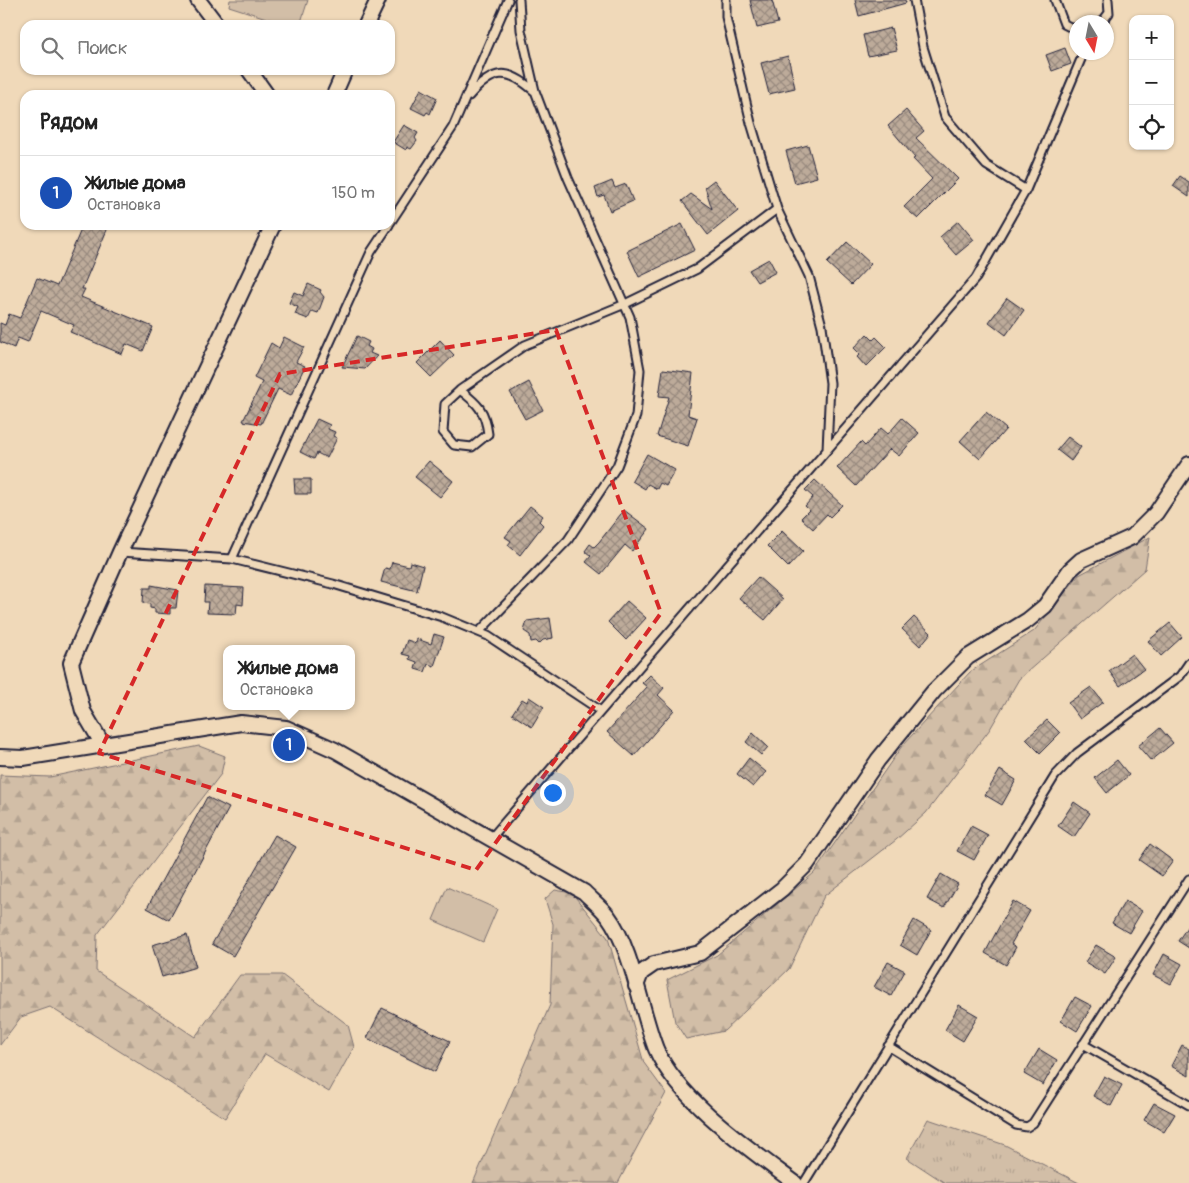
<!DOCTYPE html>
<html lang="ru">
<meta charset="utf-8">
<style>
:root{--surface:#fff;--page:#f2f2f2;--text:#222;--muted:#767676;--line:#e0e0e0;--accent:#c8321e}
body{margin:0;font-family:Pangolin,sans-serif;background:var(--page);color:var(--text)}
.controls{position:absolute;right:15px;top:15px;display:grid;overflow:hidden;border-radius:10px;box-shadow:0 1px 4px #0004}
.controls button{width:45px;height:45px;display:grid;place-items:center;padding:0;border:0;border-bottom:1px solid var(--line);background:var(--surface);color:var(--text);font:25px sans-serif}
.compass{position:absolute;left:1069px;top:15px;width:45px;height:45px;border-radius:50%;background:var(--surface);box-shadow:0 1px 4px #0004;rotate:170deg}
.you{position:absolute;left:552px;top:792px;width:18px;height:18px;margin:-12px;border:4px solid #fff;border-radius:50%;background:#1a73e8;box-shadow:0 0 0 8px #1a73e833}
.badge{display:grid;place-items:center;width:32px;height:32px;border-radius:50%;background:var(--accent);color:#fff;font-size:16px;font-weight:700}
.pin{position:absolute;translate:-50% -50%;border:2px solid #fff;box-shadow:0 1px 5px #0006}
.popup{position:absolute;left:223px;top:645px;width:132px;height:65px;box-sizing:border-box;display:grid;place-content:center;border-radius:10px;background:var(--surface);filter:drop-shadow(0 1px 4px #0005);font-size:16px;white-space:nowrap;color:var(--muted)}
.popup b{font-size:19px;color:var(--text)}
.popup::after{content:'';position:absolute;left:50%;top:100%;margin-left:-10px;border:10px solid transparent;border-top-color:var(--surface)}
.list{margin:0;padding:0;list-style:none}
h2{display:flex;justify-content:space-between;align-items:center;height:65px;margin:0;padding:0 20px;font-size:21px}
h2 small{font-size:16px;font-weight:400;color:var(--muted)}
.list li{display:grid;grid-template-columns:32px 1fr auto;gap:15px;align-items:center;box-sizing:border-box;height:75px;padding:0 20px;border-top:1px solid var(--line)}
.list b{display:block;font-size:19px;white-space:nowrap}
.list p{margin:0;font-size:16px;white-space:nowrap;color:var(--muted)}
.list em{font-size:16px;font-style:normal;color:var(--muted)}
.icon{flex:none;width:28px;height:28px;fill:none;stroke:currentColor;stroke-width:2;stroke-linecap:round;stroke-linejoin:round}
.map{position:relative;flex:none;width:1189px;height:1183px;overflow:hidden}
.search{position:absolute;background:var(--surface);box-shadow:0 1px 4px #0004;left:20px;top:20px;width:375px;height:55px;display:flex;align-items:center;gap:12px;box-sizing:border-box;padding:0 18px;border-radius:15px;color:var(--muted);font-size:19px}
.panel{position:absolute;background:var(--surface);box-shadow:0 1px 4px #0004;left:20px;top:90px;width:375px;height:140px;border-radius:15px}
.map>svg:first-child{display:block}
</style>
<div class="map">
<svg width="1189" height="1183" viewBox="0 0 1189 1183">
<defs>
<pattern id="grass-tufts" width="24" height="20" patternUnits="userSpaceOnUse" patternTransform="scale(1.25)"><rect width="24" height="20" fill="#d2bea7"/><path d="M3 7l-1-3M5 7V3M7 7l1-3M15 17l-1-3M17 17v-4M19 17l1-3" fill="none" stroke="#b4a391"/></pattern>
<pattern id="forest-firs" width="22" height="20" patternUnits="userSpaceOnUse" patternTransform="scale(1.25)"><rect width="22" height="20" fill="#d2bea7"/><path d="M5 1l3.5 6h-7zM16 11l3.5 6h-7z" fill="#b4a391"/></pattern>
<pattern id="building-cross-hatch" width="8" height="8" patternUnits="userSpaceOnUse" patternTransform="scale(1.25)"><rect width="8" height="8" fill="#bdab9a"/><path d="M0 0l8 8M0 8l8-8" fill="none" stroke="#998b7f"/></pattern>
</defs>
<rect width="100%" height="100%" fill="#f0d9b9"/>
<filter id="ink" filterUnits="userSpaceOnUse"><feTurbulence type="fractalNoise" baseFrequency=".02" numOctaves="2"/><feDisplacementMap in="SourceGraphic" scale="10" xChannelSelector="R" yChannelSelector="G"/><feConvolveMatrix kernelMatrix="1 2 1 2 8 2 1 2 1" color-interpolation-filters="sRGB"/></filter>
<g filter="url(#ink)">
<!-- grass -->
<path fill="url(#grass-tufts)" stroke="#7a7071" d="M928,1119L1005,1145L1079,1183H945L907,1158Z"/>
<!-- forest -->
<path fill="url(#forest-firs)" stroke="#7a7071" d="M1150,537L1145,569L1019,679L990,729L926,813L896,840L824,896L789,969L724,1031L686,1039L675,1022L667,980L717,955L814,873L902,746L970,672L1034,631L1079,575Z
M199,746L225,756L221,774L97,935L96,971L195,1037L240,975H282L348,1025L354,1047L329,1092L265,1054L225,1118L50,1007L21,1017L0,1045V775L50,777Z
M555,890L572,893L608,938L644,1063L666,1093L618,1183H473L550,1005L553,924L545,899Z"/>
<!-- park -->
<path fill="#d2bea7" stroke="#7a7071" d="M230,0H308L300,25H288L229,6Z
M447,887L497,909L483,942L433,920Z"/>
<!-- building -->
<path fill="url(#building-cross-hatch)" stroke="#22223b" d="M750,0H772L778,23L757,28Z
M855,0H905L906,3L859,16Z
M891,28L897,50L868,56L863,35Z
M1065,48L1071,64L1052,71L1046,55Z
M788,56L795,88L769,94L761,63Z
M421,89L437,98L430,114L427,112L425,115L411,108Z
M906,110L924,131L916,138L958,179L918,219L904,207L932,179L913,159L915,158L888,126Z
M404,125L418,133L415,138L417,141L411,149L407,147L406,150L393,142Z
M808,145L817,177L795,183L786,151Z
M1180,176L1189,182V197L1173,186Z
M714,180L738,211L708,235L682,201L691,194L712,209L705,187Z
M612,181L615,188L626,184L633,201L610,211L604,195L598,197L595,188Z
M958,221L974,240L956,255L940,237Z
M682,224L695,250L639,277L627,251Z
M83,225H109L82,289H85L81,297L153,327L143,351L126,344L122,354L70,332L74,325L41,311L28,342L18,338L14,348L0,342V323L5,325L9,314L20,318L37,278L57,286Z
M847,242L871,264L851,285L827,263Z
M769,259L776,272L757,282L749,270Z
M308,284L321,290L320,292L324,297L318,313L312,311L308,319L295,314L298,307L289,303L294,292L303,296Z
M1007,298L1024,310L1006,335L989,322Z
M867,334L873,340L876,337L886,347L866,367L857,357L860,354L854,348Z
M357,336L369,342L367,346L372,349L370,353L377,356L365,369L342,367Z
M284,337L304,347L296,362L305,366L291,395L278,389L261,424L243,421L262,382L254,378L271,343L279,348Z
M440,340L454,355L431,377L417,363Z
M663,369L693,373L688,415L697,418L688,446L657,436L669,397L659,396Z
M529,382L543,410L525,419L510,392Z
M986,412L1006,429L980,459L960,441Z
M902,418L919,433L899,456L890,449L856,486L837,468L861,442L865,446L881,428L888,434Z
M317,419L330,425L328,429L335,432L333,436L337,438L327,458L317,453L314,459L300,452Z
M1068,437L1081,447L1071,461L1057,450Z
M647,454L675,470L666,486L660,483L657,489L648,484L645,489L632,481Z
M429,461L453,481L440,497L415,477Z
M294,479H311V494H295Z
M815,480L842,505L830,517L827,514L813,529L801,518L809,510L805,506L813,497L805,490Z
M530,506L543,516L539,521L543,525L520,555L508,545L511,541L505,537Z
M624,510L649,529L632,551L625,545L601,574L586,562L591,556L585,551L590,544L594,547L599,542Z
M782,531L803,551L788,567L767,546Z
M392,562L409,566L410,562L423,566L417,591L381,582L385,568L390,569Z
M758,577L783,599L765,620L739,598Z
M151,585L178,590L176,608H170V614L155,613V609L150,608V604L143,603L144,588H151Z
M205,586L244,588L243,605L237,604L236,614L207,613L208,602H204Z
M627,601L646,618L626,640L608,622Z
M914,617L931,633L920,646L902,629Z
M550,618L553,638L543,640L539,644L536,641L531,642L530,635L524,631L527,621Z
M1170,623L1182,637L1161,656L1148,641Z
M434,634L444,637L434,666L428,664L425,672L415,669L417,662L409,659L410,656L402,654L407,640L416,643L417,639L431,644Z
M1132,654L1144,669L1120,686L1109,671Z
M650,675L664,688L658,695L674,710L634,756L607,732L647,687L642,683Z
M1091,687L1103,702L1080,719L1068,703Z
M529,697L544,707L532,727L512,714L522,699L527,702Z
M1047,720L1060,733L1040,753L1026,739Z
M1160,728L1173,743L1151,761L1138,746Z
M753,733L768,747L761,755L746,742Z
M749,758L766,772L753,787L737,774Z
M1117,760L1129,775L1107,793L1095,778Z
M1000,770L1016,780L1002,805L985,795Z
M207,797L229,808L169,920L147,908Z
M1074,802L1090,813L1074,837L1058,826Z
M971,826L988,835L974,860L957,851Z
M275,835L296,847L233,956L212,944Z
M1150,844L1173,861L1162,876L1139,860Z
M941,874L958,884L944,908L927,899Z
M1013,901L1030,911L1011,944L1016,947L1006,965L985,953Z
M1125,901L1142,911L1129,933L1112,923Z
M914,920L931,930L917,955L900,945Z
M1189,924V948L1178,941Z
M187,935L196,967L162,977L152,945Z
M1096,945L1116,957L1105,974L1085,962Z
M1164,954L1182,964L1171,984L1153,975Z
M888,962L905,971L891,996L874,987Z
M1075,997L1092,1006L1077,1031L1061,1021Z
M959,1005L978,1016L963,1041L945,1030Z
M382,1008L450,1041L435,1072L367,1038Z
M1182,1045L1189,1049V1076L1171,1066Z
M1039,1049L1057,1060L1043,1085L1024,1074Z
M1104,1076L1122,1085L1111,1106L1093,1096Z
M1154,1103L1175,1114L1164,1132L1144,1120Z"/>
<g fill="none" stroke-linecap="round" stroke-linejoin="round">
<!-- service casing -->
<g stroke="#22223b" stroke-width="11">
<path id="service" d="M726,0V17L751,123L777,209L809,276L822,326L830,383L827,450
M914,0L923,47L945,117L986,165L1026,190
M1055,0L1064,24L1076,30
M1102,22L1109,13L1108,0
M469,96C493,69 507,67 534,91
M390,223L453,127L508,0
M460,390C478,404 485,410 488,434L472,447L454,445L443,432L445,404L460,390L525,345L625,304L697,269L777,209
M120,552L232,559L371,252L389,225
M232,559L333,584L442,617L488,636L601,711
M479,632L568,540L617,466L636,416L640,370L630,317L568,178L535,91L521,30L519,0
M491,838L976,278L1026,190L1084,52
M1083,1044L1189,1105
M888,1046L1016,1125L1027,1127L1033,1123L1189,879
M804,1183L1055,776L1077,753L1180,676L1189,663"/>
</g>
<!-- minor casing -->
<g stroke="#22223b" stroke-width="18">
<path id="minor" d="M198,0L217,25
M366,25L378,0
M249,70L267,95
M334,95L345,70
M103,745L83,711L71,663L120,552L273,225
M0,757L23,758L241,723L286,728L335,750L584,892C592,900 601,907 608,916C632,948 641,1011 656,1049C678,1100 751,1150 795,1183
M636,986L641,973L654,964L700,953L782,889L807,864L878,760L934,691L968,657L1028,620L1045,606L1070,570L1081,560L1132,537L1156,513L1189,464"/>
</g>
<!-- service -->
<use href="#service" stroke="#f0d9b9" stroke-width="7"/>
<!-- minor -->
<use href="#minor" stroke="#f0d9b9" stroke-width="14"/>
</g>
</g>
<!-- marked area -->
<path fill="none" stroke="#d62828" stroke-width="4" stroke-dasharray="10 6" stroke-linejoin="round" d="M556,330L661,613L476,870L99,753L280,374Z"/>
</svg>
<div class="controls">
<button>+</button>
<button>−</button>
<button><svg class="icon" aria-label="locate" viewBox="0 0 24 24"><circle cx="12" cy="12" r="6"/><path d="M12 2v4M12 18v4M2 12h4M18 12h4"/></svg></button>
</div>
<svg class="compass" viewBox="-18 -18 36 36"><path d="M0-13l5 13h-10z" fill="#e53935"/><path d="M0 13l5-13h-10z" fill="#767676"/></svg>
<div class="you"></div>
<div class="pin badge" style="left:289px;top:745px;background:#1a4fb4">1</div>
<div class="popup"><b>Жилые дома</b>Остановка</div>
<div class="search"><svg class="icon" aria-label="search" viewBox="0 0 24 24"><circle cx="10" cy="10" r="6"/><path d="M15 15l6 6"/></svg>Поиск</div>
<section class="panel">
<h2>Рядом<small></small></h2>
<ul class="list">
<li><span class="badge" style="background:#1a4fb4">1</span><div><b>Жилые дома</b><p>Остановка</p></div><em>150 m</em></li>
</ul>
</section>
</div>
